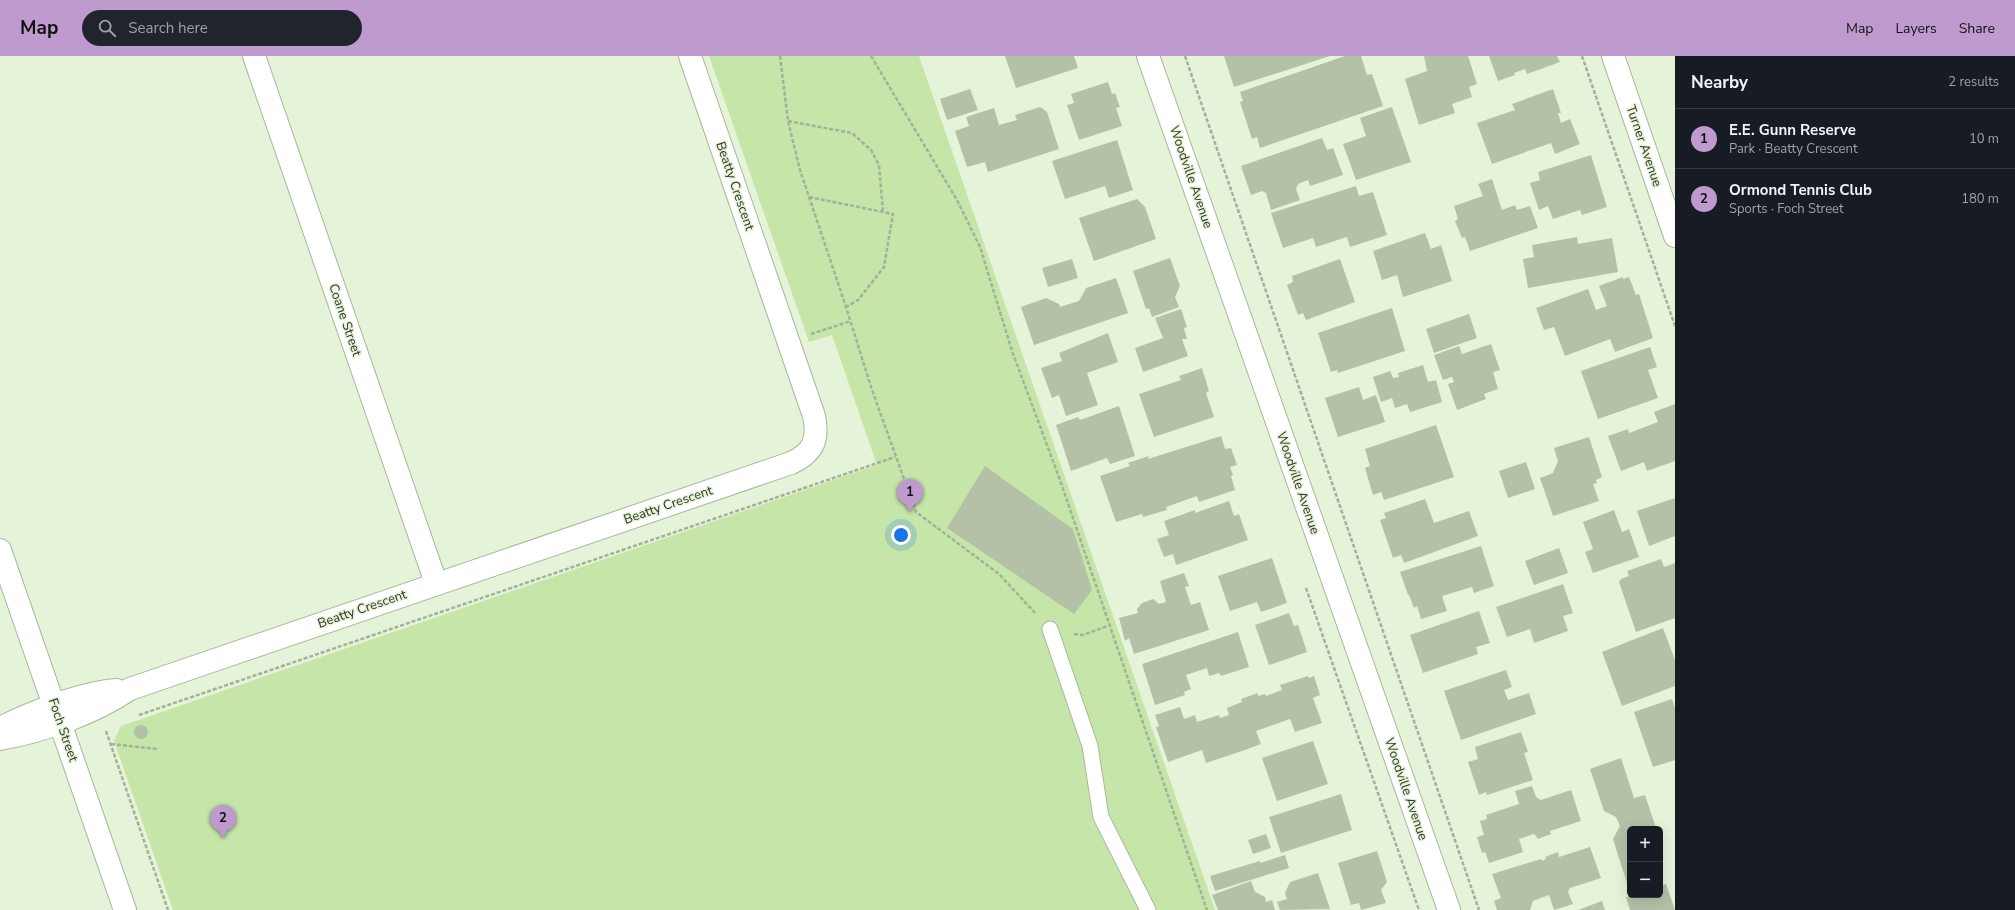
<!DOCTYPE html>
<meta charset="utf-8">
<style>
:root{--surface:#171b24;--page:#20242c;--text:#f1f3f6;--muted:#9ea1a6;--line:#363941;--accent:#be9ace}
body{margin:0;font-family:"Nunito Sans",sans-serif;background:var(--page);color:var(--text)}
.controls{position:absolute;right:12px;bottom:12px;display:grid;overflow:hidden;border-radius:6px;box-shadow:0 4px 16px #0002}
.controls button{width:36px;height:36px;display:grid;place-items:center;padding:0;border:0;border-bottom:1px solid var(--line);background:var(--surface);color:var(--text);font:20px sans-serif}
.you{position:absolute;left:901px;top:479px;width:14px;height:14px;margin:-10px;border:3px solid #fff;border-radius:50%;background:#1a73e8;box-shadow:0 0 0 6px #1a73e833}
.badge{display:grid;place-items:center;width:26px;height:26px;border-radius:50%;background:var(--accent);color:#111;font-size:13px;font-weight:700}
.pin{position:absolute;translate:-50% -33px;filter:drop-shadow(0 1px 2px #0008)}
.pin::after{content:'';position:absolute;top:21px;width:14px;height:12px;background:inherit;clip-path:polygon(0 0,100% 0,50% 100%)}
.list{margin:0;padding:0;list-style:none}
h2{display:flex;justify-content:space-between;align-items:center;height:52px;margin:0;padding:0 16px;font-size:17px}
h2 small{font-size:13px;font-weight:400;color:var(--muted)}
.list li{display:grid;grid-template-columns:26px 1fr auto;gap:12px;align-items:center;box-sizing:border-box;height:60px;padding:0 16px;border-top:1px solid var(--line)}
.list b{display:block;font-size:15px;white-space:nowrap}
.list p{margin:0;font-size:13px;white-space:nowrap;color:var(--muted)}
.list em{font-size:13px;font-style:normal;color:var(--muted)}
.icon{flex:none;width:22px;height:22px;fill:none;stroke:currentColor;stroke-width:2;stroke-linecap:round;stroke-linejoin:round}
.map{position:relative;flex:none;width:1675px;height:854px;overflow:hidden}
header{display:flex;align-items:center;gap:24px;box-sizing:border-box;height:56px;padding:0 20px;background:var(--accent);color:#111}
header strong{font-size:19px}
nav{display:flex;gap:22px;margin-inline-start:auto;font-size:14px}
.search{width:280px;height:36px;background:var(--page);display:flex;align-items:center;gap:10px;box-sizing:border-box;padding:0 14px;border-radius:22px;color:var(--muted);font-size:15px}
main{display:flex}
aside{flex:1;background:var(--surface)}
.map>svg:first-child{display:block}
</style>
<header>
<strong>Map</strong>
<div class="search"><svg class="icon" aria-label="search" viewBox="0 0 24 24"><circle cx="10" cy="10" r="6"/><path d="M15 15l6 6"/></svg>Search here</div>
<nav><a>Map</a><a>Layers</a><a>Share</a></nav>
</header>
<main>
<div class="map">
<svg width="1675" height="854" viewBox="0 0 1675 854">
<rect width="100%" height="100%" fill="#e5f3d8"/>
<!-- green -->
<path fill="#c6e5a9" d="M709,0H919L1215,854H173L114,685L121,670L877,409L832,279L809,286Z"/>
<!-- building -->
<path fill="#b4c1a7" d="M1005,0H1074L1078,12L1016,32Z
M1224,0H1330L1234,31Z
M1345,0H1361L1367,19L1372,18L1383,50L1260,92L1257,81L1252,83L1240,46L1243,45L1240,36Z
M1424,0H1468L1477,28L1469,31L1472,41L1452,48L1455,57L1419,69L1405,23L1427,15Z
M1489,0H1557L1560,6L1527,18L1525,13L1514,17L1515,19L1498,25Z
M1108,26L1112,38L1115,37L1120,51L1116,52L1122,70L1079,84L1067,49L1074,47L1071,38Z
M970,33L978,54L947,64L940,43Z
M1553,33L1561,57H1558L1561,67L1570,63L1580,88L1555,98L1551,87L1492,108L1477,67L1515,54L1512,48Z
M1040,51L1047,56L1059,93L988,116L985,106L967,111L955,75L969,70L966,61L994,52L999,69L1017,64L1015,59Z
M1392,51L1411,106L1356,124L1343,88L1366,80L1360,62Z
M1322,82L1327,94L1333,92L1343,119L1310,130L1308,124L1298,128L1296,133L1300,144L1271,154L1266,137L1262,135L1251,139L1241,110Z
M1117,84L1133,134L1109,142L1105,130L1065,143L1052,105Z
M1591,99L1607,151L1582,159L1580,154L1553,163L1548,150L1539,154L1530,127L1540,124L1538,116Z
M1492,123L1502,154L1515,149L1517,154L1530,150L1538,172L1470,195L1465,181L1462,182L1455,165L1458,163L1454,150L1483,140L1478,128Z
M1356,130L1359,140L1373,136L1387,179L1350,191L1347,181L1316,191L1313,182L1283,192L1271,157Z
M1137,143L1145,151L1156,183L1094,205L1079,162Z
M1425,177L1431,193L1441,189L1452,225L1403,241L1397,219L1382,224L1373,195Z
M1577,181L1578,188L1612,182L1618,216L1528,232L1523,203L1534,201L1532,189Z
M1170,202L1180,230L1175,241L1179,251L1152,261L1149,252L1146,253L1133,215Z
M1072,203L1078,222L1048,231L1042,212Z
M1340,203L1355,246L1306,264L1303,257L1298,259L1287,229L1293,226L1292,220Z
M1623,221V223L1629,221L1636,239L1639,238L1653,282L1615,296L1610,283L1565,300L1554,271L1544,274L1536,252L1588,233L1596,254L1607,250L1599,230Z
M1116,222L1128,257L1034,289L1021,251L1046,242L1059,248L1060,251L1079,245L1086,232Z
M1392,252L1405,295L1338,317L1337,314L1331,316L1318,277Z
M1181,253L1187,271L1184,272L1187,283H1182L1188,300L1143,316L1135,292L1163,282L1155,262Z
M1469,258L1477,282L1434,297L1426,273Z
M1108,277L1118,306L1087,317L1098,349L1066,360L1059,339L1052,342L1041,312L1062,305L1059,297Z
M1491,288L1500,314L1493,316L1498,333L1484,338L1486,343L1457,354L1448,328L1454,326L1452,321L1443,324L1434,299L1459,290L1462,298Z
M1650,291L1657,311L1648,314L1658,342L1598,363L1581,315Z
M1423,309L1428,326L1436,324L1442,346L1410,356L1407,348L1395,352L1392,342L1381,346L1373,321L1390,315L1393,322L1399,321L1398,317Z
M1202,312L1209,335L1206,337L1214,361L1154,381L1139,338L1181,324L1179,320Z
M1359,331L1363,344L1376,339L1385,366L1338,381L1325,342Z
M1675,348V405L1647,415L1644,406L1621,415L1608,380L1628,373L1629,377L1658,366L1654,356Z
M1119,350L1135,400L1110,408L1107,402L1071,415L1056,369L1078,361L1080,364Z
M1436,369L1454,421L1384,444L1381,436L1373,439L1365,412L1370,410L1365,393Z
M1221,380L1225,393L1231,392L1237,409L1230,411L1233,419L1231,420L1235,434L1199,446L1197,440L1166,451L1167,454L1143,461L1142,458L1116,466L1100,420L1130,410L1128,407L1149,400L1148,403Z
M1589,381L1602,421L1596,424L1597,427L1593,428L1599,445L1553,460L1540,422L1553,417L1558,405L1554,392Z
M1526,406L1535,433L1508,442L1499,415Z
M985,410L1073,473L1092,534L1074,558L947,472Z
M1675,442V480L1649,490L1637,455Z
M1425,443L1434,467L1469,455L1478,480L1404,507L1401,499L1393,502L1380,464L1386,462L1384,457Z
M1229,445L1234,460L1239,458L1248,484L1176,509L1173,498L1164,501L1157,483L1169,479L1164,465L1195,454V457Z
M1614,454L1622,476L1629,473L1639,501L1593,517L1585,496L1593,493L1583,466Z
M1481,490L1494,530L1474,537L1472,531L1442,540L1447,555L1421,563L1417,550L1414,552L1409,539H1408L1400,516Z
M1559,492L1568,517L1534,529L1525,505Z
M1272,502L1287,547L1261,556L1257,546L1230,555L1218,520Z
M1661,503L1664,511L1675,507V562L1636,576L1619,526L1621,523L1629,520L1627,515Z
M1184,517L1189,530L1185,531L1191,549L1200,546L1209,574L1134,598L1129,582L1125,585L1119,562L1138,557L1137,553L1142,547L1153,543L1159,548L1166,546L1160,525Z
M1563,528L1573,557L1563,560L1568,575L1534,587L1530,573L1507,581L1496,551Z
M1479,555L1490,587L1476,591L1478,598L1423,617L1410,579Z
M1289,557L1294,570L1298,569L1307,596L1269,609L1255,569Z
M1663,572L1675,604V630L1622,650L1602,596Z
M1238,576L1249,611L1221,620L1219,617L1209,620L1207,612L1186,619L1191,633L1184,636L1185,639L1155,649L1142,608Z
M1506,614L1512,631L1504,634L1508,644L1529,637L1536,658L1461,684L1444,635Z
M1308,620L1309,622L1314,620L1320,639L1313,642L1322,667L1295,676L1290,663L1256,675L1261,688L1242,695L1206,707L1202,694L1168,706L1156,671L1159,670L1155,659L1180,651L1184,663L1195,659L1197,666L1219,659L1220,662L1229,659L1227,652L1242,646L1241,643L1258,637V640L1265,638L1266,640L1282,634L1280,629Z
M1672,643L1675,652V704L1653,711L1634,656Z
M134 676a7 7 0 1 1 14 0a7 7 0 1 1-14 0Z
M1521,676L1528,696L1524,697L1533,724L1487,739L1486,736L1479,739L1468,706L1478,703L1475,691Z
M1313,685L1328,728L1277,745L1262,702Z
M1621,702L1634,742L1645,739L1656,772L1630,773V826L1627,827L1613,783L1620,770L1616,761L1604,755L1590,713Z
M1532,730L1536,741L1541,744L1571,734L1581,765L1550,775L1551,778L1538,783L1534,778L1519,783L1523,796L1489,807L1485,796L1482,797L1477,781L1484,779L1480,765L1487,763L1486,759L1519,748L1515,735Z
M1341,738L1352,774L1281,797L1269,761Z
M1266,778L1271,792L1253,798L1248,784Z
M1590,791L1601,822L1570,832L1568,836L1573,848L1554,854L1549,839L1533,845L1530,854H1497L1494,845L1501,842L1492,818L1541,803L1542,805L1546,803L1545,801L1558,796L1559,801Z
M1377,795L1387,826L1381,834L1386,847L1361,854L1359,847L1351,849L1338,807Z
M1285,799L1289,812L1215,835L1210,820L1260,805V807Z
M1318,817L1330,853L1280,854L1277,846L1287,843L1285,837L1290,826Z
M1251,825L1255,836L1265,841L1266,846L1272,844L1275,854H1218L1212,839Z
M1666,828L1675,854H1630L1626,841L1633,839H1660V830Z
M1602,845L1605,854H1578Z"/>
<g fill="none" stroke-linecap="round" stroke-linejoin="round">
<!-- lane casing -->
<g stroke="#a9b79d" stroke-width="17">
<path id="lane" d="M1050,573L1090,690L1101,761L1148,854"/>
</g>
<!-- street casing -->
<g stroke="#a9b79d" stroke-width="24">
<path id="street" d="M254,0L436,527
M1613,0L1675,180
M0,494L125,854
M0,672C30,657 83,636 117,634
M0,683C44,675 93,658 130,633L791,407C813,397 819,384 814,360L690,0"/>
</g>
<!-- secondary casing -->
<g stroke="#a9b79d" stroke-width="24">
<path id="secondary" d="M1148,0L1449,854"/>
</g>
<!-- path -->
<path stroke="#a5b09b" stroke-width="2.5" stroke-dasharray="4 2" stroke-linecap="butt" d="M780,0L788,65L800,114L846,251L872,334L916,456L999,518L1036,558
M871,0L957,144L980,191L1012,295L1060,424L1207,854
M1185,0L1479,854
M1582,0L1675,270
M788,65L852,77L871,94L879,109L883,156
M809,141L893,158L884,211L858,244L846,251
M811,278L851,265
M1306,532L1419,854
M1074,578L1083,579L1108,570
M139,659L895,401
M106,675L168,854
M111,688L157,693"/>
<!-- lane -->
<use href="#lane" stroke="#fff" stroke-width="15"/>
<!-- street -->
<use href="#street" stroke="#fff" stroke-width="22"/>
<!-- secondary -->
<use href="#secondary" stroke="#fff" stroke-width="22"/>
</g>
<g text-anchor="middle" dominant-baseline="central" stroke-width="3" stroke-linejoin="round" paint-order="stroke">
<!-- street labels -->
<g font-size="13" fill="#30352b" stroke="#e5f3d8">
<text transform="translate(1644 90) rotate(71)">Turner Avenue</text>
<text transform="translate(1191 121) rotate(71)">Woodville Avenue</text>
<text transform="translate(735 130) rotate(71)">Beatty Crescent</text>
<text transform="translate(345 264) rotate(71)">Coane Street</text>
<text transform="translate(1298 427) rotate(71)">Woodville Avenue</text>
<text transform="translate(668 449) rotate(-19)">Beatty Crescent</text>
<text transform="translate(362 553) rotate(-19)">Beatty Crescent</text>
<text transform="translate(63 674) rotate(71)">Foch Street</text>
<text transform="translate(1406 733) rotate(71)">Woodville Avenue</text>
</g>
</g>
</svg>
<div class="controls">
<button>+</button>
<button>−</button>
</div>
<div class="you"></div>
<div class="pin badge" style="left:910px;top:456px">1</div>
<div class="pin badge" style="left:223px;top:782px">2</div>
</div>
<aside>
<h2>Nearby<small>2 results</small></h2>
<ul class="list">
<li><span class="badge">1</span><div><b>E.E. Gunn Reserve</b><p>Park · Beatty Crescent</p></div><em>10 m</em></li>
<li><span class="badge">2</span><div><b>Ormond Tennis Club</b><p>Sports · Foch Street</p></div><em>180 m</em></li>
</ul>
</aside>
</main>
